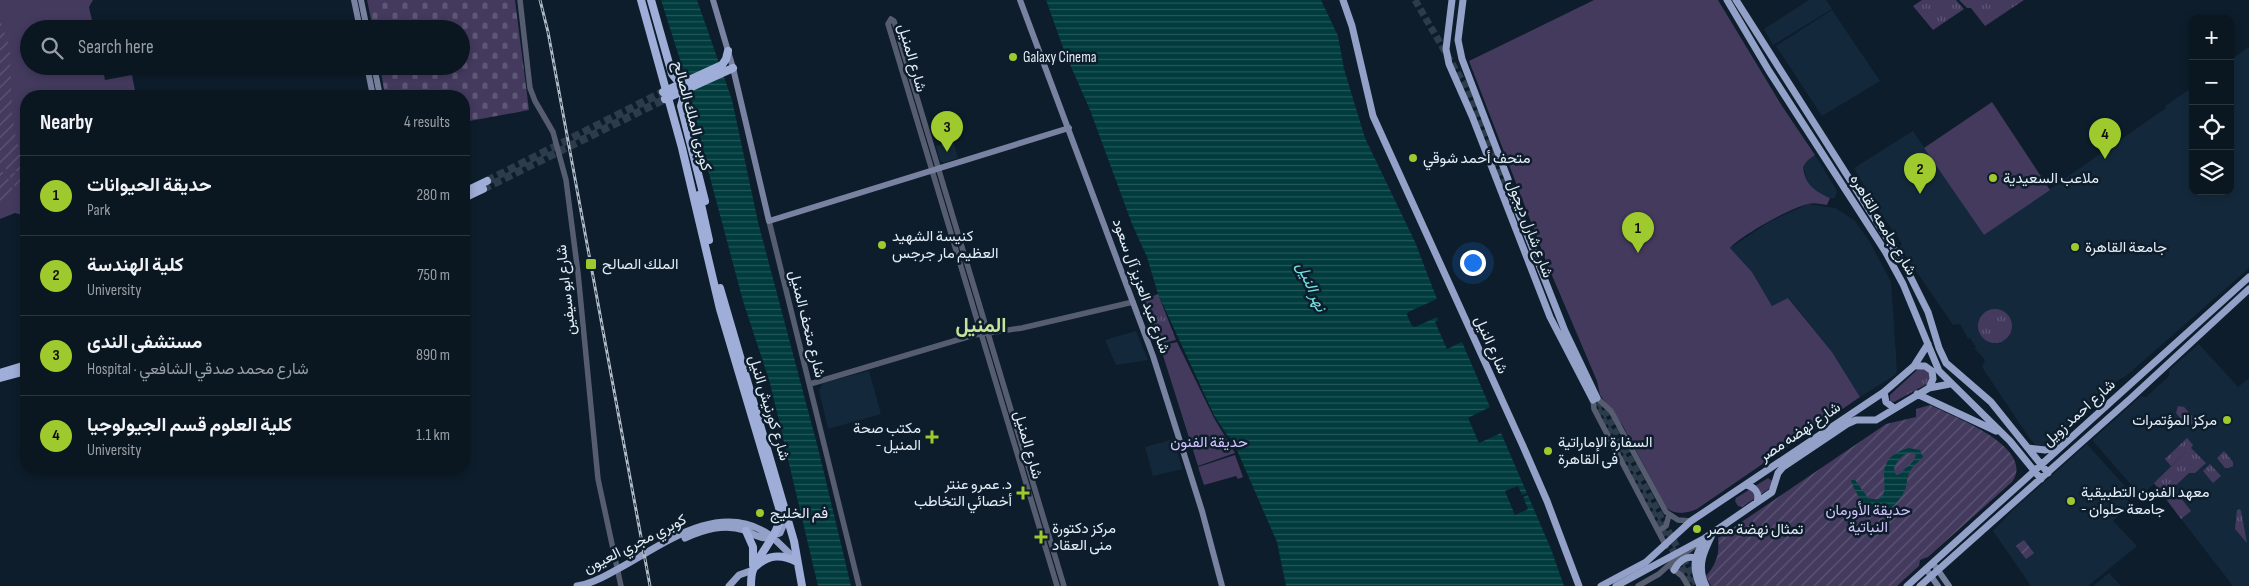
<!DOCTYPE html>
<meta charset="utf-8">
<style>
:root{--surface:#0a1620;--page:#131f29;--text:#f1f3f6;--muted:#999fa5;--line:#2a353e;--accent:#9eca2e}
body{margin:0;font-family:"Sofia Sans Condensed",Vazirmatn,sans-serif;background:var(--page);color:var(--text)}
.controls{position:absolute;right:15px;top:15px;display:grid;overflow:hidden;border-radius:10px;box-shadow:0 2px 8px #0003}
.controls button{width:45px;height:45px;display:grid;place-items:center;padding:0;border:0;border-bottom:1px solid var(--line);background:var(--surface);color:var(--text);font:25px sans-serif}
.you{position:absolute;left:1472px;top:262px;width:18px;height:18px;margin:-12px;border:4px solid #fff;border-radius:50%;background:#1a73e8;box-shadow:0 0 0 8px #1a73e833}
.badge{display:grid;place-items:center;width:32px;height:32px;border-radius:50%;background:var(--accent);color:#111;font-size:16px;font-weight:700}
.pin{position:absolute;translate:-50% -41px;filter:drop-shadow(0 1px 2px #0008)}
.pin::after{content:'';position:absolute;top:26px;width:18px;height:15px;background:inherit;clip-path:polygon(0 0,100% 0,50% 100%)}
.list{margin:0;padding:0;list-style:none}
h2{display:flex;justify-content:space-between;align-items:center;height:65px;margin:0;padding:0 20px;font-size:21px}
h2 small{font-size:16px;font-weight:400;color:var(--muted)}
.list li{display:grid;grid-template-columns:32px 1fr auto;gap:15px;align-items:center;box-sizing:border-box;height:80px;padding:0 20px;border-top:1px solid var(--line)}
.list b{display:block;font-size:19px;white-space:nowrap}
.list p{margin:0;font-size:16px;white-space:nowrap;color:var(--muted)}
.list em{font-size:16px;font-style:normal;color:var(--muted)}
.icon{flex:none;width:28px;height:28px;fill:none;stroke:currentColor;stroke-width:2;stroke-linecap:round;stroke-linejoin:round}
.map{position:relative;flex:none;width:2249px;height:586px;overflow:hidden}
.search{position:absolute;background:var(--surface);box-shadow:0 2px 8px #0003;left:20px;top:20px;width:450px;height:55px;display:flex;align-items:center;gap:12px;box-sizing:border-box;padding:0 18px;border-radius:28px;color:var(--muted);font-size:19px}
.panel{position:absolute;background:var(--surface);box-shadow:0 2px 8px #0003;left:20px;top:90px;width:450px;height:385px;border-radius:20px}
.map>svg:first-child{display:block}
</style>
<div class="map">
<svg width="2249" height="586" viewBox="0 0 2249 586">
<defs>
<pattern id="grass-tufts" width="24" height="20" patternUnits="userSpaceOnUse" patternTransform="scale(1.25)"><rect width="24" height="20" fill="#433a5e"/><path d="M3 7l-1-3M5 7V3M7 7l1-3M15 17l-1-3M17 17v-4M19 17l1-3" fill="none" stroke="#5e5776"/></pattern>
<pattern id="cemetery-stones" width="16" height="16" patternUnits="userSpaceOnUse" patternTransform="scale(1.25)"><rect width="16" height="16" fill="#433a5e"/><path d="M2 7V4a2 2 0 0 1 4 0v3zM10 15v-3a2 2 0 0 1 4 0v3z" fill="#5e5776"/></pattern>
<pattern id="garden-furrows" width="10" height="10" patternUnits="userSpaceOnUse" patternTransform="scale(1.25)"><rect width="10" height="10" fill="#433a5e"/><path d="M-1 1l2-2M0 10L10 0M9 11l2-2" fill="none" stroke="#5e5776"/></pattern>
<pattern id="water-rules" width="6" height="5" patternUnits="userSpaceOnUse" patternTransform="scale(1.25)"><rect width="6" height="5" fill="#003b3d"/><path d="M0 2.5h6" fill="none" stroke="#25585a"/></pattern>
</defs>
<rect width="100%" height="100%" fill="#0d1d2b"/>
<!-- built -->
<path fill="#13293b" d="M1809,0H1826L1832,9L1773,45L1764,29Z
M1832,10L1880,81L1822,116L1776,46Z
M2249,47V268L2126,376L2120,379L2109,389V393L2055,443L2045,447L2036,445L2030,439L1982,367L1985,360L1974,348L1976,347L1970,338L1968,339L1960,324L1953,325L1901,249L1900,246L1902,244L1875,205L1854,168L1913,131L1984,235L2166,108L2165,106L2193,87V191H2230V60Z
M953,141L958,158L944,163L940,161L936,146Z
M1815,155L1837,191L1835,198H1830L1813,191L1808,182L1803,167L1807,161Z
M1808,204L1835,208L1854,220L1870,242L1891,282L1897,371L1895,375L1860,397L1832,352L1789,298L1772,306L1752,272L1730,248L1769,222Z
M1136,331L1148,360L1116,365L1105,340Z
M2199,344L2238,387L2249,378V586H2233L2154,484L2141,496L2092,440L2141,396L2146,397L2169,376V370Z
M869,371L881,414L828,429L819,390L823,383Z
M1174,439L1182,469L1153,476L1145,447Z
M2087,444L2130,492L2124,497L2131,505L2113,521L2137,546L2088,586H2031L1993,531L2012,511Z
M2109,573L2121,586H2093Z"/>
<!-- grass -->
<path fill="url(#grass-tufts)" d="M1922,0H1956L1964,9L1933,30L1913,6Z
M1959,0H2024L1985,26L1971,8H1967Z
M1158,294L1176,340L1159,344L1143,300Z
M1978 326a17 17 0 1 1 34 0a17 17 0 1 1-34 0Z
M1924,368L1930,373L1929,382L1927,384L1894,402L1890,401V395L1917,370Z
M2178,406L2184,407L2196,420L2188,428L2176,413Z
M2187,438L2193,445L2191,448L2206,463L2195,473H2189L2173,488L2191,511L2181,519L2154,483L2186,452L2171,466L2165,459Z
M2224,451L2233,462V466L2229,468H2225L2217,458Z
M2210,464L2221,476L2213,483L2203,471Z
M1768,478L1774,482L1773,486L1742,507L1738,506L1735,501L1736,498Z
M2240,509L2241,511L2247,543L2235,529L2237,510Z"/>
<!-- cemetery -->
<path fill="url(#cemetery-stones)" d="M367,0H515L529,110L464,122V96H385L380,66H461V29H373Z"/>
<!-- park -->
<path fill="#433a5e" d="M0,0H93L89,7L94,29H29V66H102L105,80L132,75L136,96H26V216L15,213L0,219Z
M1594,0H1718L1782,106L1815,155L1807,161L1803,167C1805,184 1814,191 1830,198L1827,205C1821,204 1814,202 1808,204C1790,208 1742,235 1730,248L1752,272L1772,306L1788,298L1832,352L1860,397L1697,509C1687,514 1673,515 1666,507L1623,426L1600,395L1597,381L1548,266L1469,61Z
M1992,102L2050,190L1984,235L1924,148Z
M1177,342L1214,418L1235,453L1198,466L1160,346Z
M1235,455L1243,477L1238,479L1236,476L1204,485L1198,467Z"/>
<!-- garden -->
<path fill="url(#garden-furrows)" d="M0,20L10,48L0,51Z
M10,51L12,113L16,139L26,169C15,173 8,172 0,165V54Z
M0,169L8,178L14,193L0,203Z
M26,172V184L17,191L9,174Z
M1930,405C1952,416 2037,447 2012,482L1928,557L1920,560L1919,566L1897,586H1711L1706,576C1716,565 1720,553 1718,538L1886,424L1916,417V409Z
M2024,540L2034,553L2026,559L2016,546Z"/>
<!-- water -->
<path fill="url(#water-rules)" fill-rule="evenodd" d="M661,0H697L732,100L758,222L819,452L851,586H818L770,383L743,301L708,170L689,88Z
M1046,0H1321L1338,36L1344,69L1365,138L1415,242L1437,299L1408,312L1407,315L1412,326L1415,327L1437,317L1438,320L1435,322L1447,349L1462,342L1490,407L1468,418L1479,443L1501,433L1551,549L1564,586H1286L1277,542L1233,441L1227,435L1214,415L1158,294L1147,257L1132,224L1090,110L1065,53Z
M1909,448L1920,450L1923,457C1919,462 1913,465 1910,471C1907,477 1907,484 1905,490C1899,504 1882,519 1868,507C1861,501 1853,489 1851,480H1855L1868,498C1893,505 1881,478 1885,467C1888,456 1899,450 1909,448ZM1913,452L1916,455C1914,464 1905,467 1900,474L1896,475L1894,469C1897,459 1903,454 1913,452Z"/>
<!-- pier -->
<path fill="#0d1d2b" d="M1518,486L1522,495L1527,493L1528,495L1523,497L1528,509L1515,515L1505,491Z"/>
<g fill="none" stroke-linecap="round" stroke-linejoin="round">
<!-- primary-tunnel -->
<path stroke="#2d3c4a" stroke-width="7" stroke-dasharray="7 3.5" stroke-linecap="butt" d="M1415,0L1464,84L1510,194
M1593,400L1692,586
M1599,401L1696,583"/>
<!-- trunk-tunnel -->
<path stroke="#2d3c4a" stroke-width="8" stroke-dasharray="8 4" stroke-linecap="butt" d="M487,181L663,92
M483,189L665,99"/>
<!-- tertiary -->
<path stroke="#575d70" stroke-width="5.5" d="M520,0L530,88L535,101L553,132L566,180L578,273L598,479L621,586
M769,221L859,586
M810,384L974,335L1022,328L1133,302
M1597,398L1611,411L1666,512L1678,520L1691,521
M1593,400L1594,409L1666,546
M1658,531L1666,526L1669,515
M1672,568L1682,576L1688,586
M1057,586L888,24L891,19L894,21L1064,586
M1638,586L1659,574L1671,563L1699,543"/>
<!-- secondary -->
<path stroke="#7983a1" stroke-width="6" d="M354,0L360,29
M361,0L367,29
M713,0L733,68L769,221L1069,128
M1020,0L1153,356L1202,511L1222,586
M367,66L373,96
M374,66L380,96
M1935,566L1949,586
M1926,569L1938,586"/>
<!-- primary -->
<path stroke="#93a0c7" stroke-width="7" d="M1343,0L1352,26L1373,116L1523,446L1547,501L1579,586
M1452,0L1446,49L1449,64L1472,116L1550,317L1593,400
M1463,0L1458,40L1462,59L1508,179L1513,199L1565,331L1597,398
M1727,0L1769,71L1885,251L1903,284L1939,371L2010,441L2041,479
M1736,0L1906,268L1928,312L1939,348L1946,363L1991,402L2048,473
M1914,366H1925L1932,371L1933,379L1929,388
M1884,392L1886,402L1894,408
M1917,394L1996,431
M2028,448L2045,450L2060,446
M1746,485C1755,487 1760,493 1757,502
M685,538C703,530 724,523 744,530C751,533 758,538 766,538L780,533L787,516
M1674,570C1678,562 1686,555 1695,558
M577,586C591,584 604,577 616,570C660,547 714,502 765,532C777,539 786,552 797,560
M729,586L739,575L753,570
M1601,586L1646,562L1691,521L1884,392L1914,366L1928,344
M1616,586L1705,538L1772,492L1778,473L1783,467L1847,424L1856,420H1876L1929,388L1950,384
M1700,586C1691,565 1695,557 1705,538
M1706,586C1696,566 1704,551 1713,533
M1907,586L2249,277
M1920,586L2130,399L2249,289"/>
<!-- trunk -->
<path stroke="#9faed8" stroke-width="8" d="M641,0L682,148L720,309L780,511C782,532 760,551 753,570C751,575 751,581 751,586
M651,0L672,74L676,79L688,81
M689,88L684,95L681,106L705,201
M663,92L722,65L726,59L728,51
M665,99L733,68
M464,192L487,181
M699,195L709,240
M464,198L483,189
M720,288L794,541L802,586
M0,373L26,365
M0,378L26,371
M746,531L753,547V565
M756,566C769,554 782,554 797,562"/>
<!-- rail casing -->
<g stroke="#afbac5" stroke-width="3">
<path id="rail" d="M540,0L548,32L650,586"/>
</g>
<!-- rail -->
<use href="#rail" stroke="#0d1d2b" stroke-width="1" stroke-dasharray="4" stroke-linecap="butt"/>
</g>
<!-- markers -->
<g fill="#9eca2e" stroke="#0d1d2b" stroke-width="2">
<circle cx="1013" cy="57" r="5"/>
<circle cx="1413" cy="158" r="5"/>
<circle cx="1993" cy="178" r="5"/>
<circle cx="882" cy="245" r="5"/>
<circle cx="2075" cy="247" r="5"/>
<rect x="585" y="258" width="12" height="12" rx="2.5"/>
<circle cx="2227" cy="420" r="5"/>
<path d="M929.5 429.5h5v5h5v5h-5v5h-5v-5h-5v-5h5z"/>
<circle cx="1548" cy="451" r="5"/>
<path d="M1020.5 485.5h5v5h5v5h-5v5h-5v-5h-5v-5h5z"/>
<circle cx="2071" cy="501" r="5"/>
<circle cx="760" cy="513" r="5"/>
<circle cx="1697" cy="529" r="5"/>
<path d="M1038.5 529.5h5v5h5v5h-5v5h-5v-5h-5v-5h5z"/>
</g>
<g text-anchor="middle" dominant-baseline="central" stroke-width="5" stroke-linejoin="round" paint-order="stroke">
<!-- poi labels -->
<g font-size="15" fill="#e3edf7" stroke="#0d1d2b" text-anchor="start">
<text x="1023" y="57">Galaxy Cinema</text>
<text x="1423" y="158">متحف أحمد شوقي</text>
<text x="2003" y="178">ملاعب السعيدية</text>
<text x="892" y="236">كنيسة الشهيد<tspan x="892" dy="17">العظيم مار جرجس</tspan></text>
<text x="2085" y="247">جامعة القاهرة</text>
<text x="602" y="264">الملك الصالح</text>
<text x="2217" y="420" text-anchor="end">مركز المؤتمرات</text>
<text x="921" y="428" text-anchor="end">مكتب صحة<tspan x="921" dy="17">- المنيل</tspan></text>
<text x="1558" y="442">السفارة الإماراتية<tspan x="1558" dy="17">فى القاهرة</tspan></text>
<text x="1012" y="484" text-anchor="end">د. عمرو عنتر<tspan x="1012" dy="17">أخصائي التخاطب</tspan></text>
<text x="2081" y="492">معهد الفنون التطبيقية<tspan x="2081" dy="17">- جامعة حلوان</tspan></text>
<text x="770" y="513">فم الخليج</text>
<text x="1052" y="528">مركز دكتورة<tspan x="1052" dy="17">منى العقاد</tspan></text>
<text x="1707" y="529">تمثال نهضة مصر</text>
</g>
<!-- street labels -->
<g font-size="15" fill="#e3edf7" stroke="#0d1d2b">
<text transform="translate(912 58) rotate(74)">شارع المنيل</text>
<text transform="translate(692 116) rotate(75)">كوبرى الملك الصالح</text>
<text transform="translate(1883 225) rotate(59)">شارع جامعه القاهره</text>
<text transform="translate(1530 229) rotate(69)">شارع شارل ديجول</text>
<text transform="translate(1141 286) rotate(70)">شارع عبد العزيز آل سعود</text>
<text transform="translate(566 290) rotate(-96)">شارع ابو سيفين</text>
<text transform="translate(807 324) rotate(76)">شارع متحف المنيل</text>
<text transform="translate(1491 345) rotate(66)">شارع النيل</text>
<text transform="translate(769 408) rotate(73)">شارع كورنيش النيل</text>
<text transform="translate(2079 413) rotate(-42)">شارع احمد زويل</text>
<text transform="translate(1800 432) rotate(-34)">شارع نهضه مصر</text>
<text transform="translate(1028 445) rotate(74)">شارع المنيل</text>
<text transform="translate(635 544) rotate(-27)">كوبري مجري العيون</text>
</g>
<!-- park labels -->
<g font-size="15" fill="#d2c5fe" stroke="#0d1d2b">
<text x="1209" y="442">حديقة الفنون</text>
<text x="1868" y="510">حديقة الأورمان<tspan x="1868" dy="17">النباتية</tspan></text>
</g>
<!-- water labels -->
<g font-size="16" font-style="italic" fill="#77e1e4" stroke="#0d1d2b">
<text transform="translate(1311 287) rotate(66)">نهر النيل</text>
</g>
<!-- district labels -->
<g font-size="20" font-weight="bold" fill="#c8e39a" stroke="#0d1d2b">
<text x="981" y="326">المنيل</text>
</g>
</g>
</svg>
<div class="controls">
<button>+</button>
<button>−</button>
<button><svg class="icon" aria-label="locate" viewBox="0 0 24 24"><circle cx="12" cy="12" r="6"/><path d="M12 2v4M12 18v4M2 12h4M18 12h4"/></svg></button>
<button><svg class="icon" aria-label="layers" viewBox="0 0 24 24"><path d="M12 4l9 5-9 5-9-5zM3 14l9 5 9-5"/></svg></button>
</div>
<div class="you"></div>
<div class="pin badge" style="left:1638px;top:253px">1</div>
<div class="pin badge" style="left:1920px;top:194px">2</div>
<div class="pin badge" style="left:947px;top:152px">3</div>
<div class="pin badge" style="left:2105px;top:159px">4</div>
<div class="search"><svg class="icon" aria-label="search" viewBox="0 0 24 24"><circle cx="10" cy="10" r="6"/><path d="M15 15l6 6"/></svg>Search here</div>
<section class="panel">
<h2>Nearby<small>4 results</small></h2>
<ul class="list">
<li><span class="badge">1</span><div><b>حديقة الحيوانات</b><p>Park</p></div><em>280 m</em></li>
<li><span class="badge">2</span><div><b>كلية الهندسة</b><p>University</p></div><em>750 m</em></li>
<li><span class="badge">3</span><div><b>مستشفى الندى</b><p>Hospital · شارع محمد صدقي الشافعي</p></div><em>890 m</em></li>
<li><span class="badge">4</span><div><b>كلية العلوم قسم الجيولوجيا</b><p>University</p></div><em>1.1 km</em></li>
</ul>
</section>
</div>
